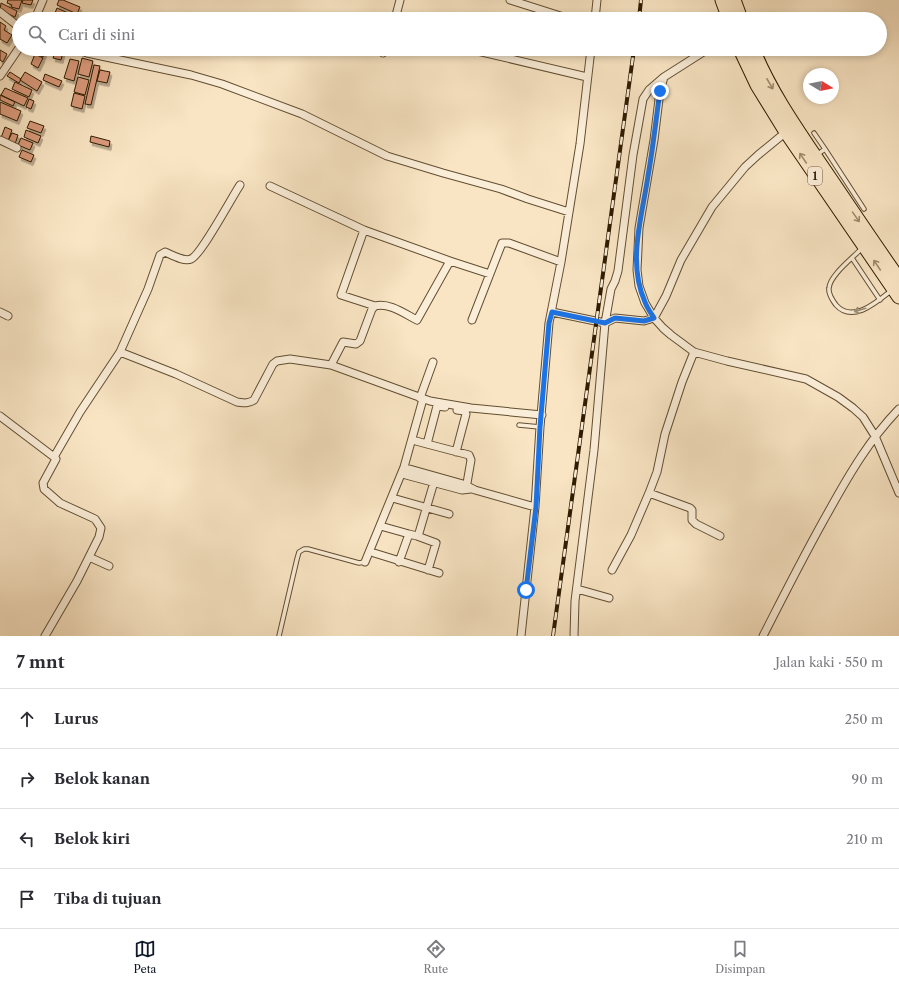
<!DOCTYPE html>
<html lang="id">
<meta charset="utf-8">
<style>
:root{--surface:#fff;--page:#f2f2f3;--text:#2b2b33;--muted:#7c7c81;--line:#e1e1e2;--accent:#111827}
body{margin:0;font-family:"Libre Caslon Text",serif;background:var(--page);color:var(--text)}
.compass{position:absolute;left:803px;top:68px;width:36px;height:36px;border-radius:50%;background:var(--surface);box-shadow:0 2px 6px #0003;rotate:100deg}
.stop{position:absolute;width:12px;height:12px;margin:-9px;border:3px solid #1a73e8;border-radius:50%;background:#fff}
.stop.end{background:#1a73e8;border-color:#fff;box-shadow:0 1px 4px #0008}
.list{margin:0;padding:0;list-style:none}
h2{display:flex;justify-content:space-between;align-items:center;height:52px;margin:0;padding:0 16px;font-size:17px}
h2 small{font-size:13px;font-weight:400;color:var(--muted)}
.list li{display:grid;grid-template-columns:26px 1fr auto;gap:12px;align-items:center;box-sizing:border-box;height:60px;padding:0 16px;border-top:1px solid var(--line)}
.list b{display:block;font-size:15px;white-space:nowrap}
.list em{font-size:13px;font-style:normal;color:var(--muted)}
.icon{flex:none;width:22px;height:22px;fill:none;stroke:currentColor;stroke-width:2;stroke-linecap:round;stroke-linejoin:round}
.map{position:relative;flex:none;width:899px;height:636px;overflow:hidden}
.search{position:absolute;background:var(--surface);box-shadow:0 2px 6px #0003;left:12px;right:12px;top:12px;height:44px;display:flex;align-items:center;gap:10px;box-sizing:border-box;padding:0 14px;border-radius:22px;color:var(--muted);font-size:15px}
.sheet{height:292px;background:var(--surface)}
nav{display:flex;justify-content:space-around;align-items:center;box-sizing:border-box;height:56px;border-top:1px solid var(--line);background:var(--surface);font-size:11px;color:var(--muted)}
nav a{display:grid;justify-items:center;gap:2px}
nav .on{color:var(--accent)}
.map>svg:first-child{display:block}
</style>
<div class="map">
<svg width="899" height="636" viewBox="0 0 899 636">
<defs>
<filter id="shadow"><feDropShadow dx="2" dy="3.5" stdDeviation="0" flood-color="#0004"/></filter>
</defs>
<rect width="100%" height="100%" fill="#f9e5c4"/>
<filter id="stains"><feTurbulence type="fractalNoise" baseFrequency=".005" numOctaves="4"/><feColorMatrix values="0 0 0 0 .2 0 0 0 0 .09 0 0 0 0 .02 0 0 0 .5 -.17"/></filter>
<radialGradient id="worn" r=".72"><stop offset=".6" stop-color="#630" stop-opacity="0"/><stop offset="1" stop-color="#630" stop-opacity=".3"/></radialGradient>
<!-- building -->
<path fill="#db9b7d" stroke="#2f1b00" filter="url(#shadow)" d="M8,0H22L19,9L11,7L12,5L7,3Z
M23,0H33L31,5L22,3Z
M59,0H63L80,7L77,14L57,5Z
M1,3L17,11L15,17L0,10Z
M57,8L81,19H54L53,18Z
M0,22L6,26L4,30L12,35L7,43L0,39Z
M25,49H46L43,57L39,55L40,51L36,49L34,53Z
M56,49L61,50V52H63L61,60L53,58Z
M0,50L7,54L3,62L0,60Z
M35,54L43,58L38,68L31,64Z
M82,58L93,61L89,77L78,74Z
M70,59L79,61L74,81L64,78Z
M94,65L100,66L91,105L85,104Z
M100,70L110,72L107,83L97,81Z
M10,72L21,79L19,83L7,76Z
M25,72L42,82L37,91L20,80Z
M45,74L62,81L59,87L43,80Z
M78,77L89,80L85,95L74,92Z
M15,82L32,90L29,97L12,89Z
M5,88L28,98L24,106L1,95Z
M74,93L85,96L82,109L71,106Z
M0,95L15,102L13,106L0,100Z
M29,99L34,101L31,109L26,107Z
M0,102L21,111L17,121L0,114Z
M30,121L44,126L41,133L27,128Z
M5,127L12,130L8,141L1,138Z
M26,130L41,136L38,143L24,137Z
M12,133L18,135L15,144L8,141Z
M91,136L110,141L109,147L90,142Z
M21,138L33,143L30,150L18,145Z
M22,150L34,155L31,162L19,157Z"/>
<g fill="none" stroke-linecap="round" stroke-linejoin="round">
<!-- lane casing -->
<g stroke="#624e31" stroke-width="5.5">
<path id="lane" d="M814,133L825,149
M818,154L825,149L864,209
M862,248C853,258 830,275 829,288C828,294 833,301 836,305C853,324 878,301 892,290
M852,258L880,300
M519,425L540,427
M279,636L297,559L299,552L304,549H308L359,563L365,562"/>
</g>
<!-- street casing -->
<g stroke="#624e31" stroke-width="9">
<path id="street" d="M510,0L570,19
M0,12L19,27
M35,19L43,0
M395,19L400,0
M595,19L597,0
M74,49L87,53L191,75L222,84L302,114L387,156L443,173L501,189L528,199L569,212
M469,49L587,77
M383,53L385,49
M0,76L19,48
M664,77L660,91L654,140L639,228L637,270L639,286L645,303L654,318L663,328L671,335L694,352L727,361L806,379L838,397L853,408L863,417L875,436L899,493
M0,140L17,148
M270,186L364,230L450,261L417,320C405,314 389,302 375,306L372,309L360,341L356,344L343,342L331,365
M364,230L341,295L375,306
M450,261L490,274
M0,312L8,316
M552,312L605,323L615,318L644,321L654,318L666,296L681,260L712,207L745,167L758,155L786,132
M472,320L502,243H509L561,262
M120,352L176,374L237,402C244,403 248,404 254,400L273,364L277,361L290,359L331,365L430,401L471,408L542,415
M420,398L433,362
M445,407L437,406L427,444L469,455L471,460L466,489
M0,416L54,457L56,459L43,483L44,489L60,503L95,519L101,528L99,537L77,581L45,636
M416,441L427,444
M456,452L466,414L464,411L457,410
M54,457L80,412L120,352L148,289L160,255L165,252C172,255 184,262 191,259C201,255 232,197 240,185
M471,489L462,490L406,475V468L463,484L475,490L535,507
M649,493L690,508L692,510V520L696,524L720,536
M396,499L449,514
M384,527L409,534
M417,536L436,543L428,570
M374,553L439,573
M89,557L109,566
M365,562L404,467L423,399
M399,562L409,534L417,536L419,533L434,482
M612,570L631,535L649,493L657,472L665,434L682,382L694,352
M577,589L609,598
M521,636L535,507L540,427L549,323L561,262L580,144L591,49
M574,636L575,601L594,450L605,323L611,289L615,281L618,271L633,155L643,99L649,90L664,77L708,49
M763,636C785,593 806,551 830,509C850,473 870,439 899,409"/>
</g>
<!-- highway casing -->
<g stroke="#2f1b00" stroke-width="15">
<path id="highway" d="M722,0L729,19
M734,0L741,19
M740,49L757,85L786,132L899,297
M753,49C770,91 796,128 821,165C847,203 872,241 899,279"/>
</g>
<!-- lane -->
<use href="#lane" stroke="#fbeed9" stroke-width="3.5"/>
<!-- street -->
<use href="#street" stroke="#fbeed9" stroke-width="7"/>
<!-- highway -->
<use href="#highway" stroke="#f9e5c4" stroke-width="13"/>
<!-- rail casing -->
<g stroke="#2f1b00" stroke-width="4">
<path id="rail" d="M639,19L641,0
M553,636L634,49"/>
</g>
<!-- rail -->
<use href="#rail" stroke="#fbeed9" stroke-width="2.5" stroke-dasharray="8" stroke-linecap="butt"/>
</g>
<!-- one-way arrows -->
<defs><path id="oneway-shaft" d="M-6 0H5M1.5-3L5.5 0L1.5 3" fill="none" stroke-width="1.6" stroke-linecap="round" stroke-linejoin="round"/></defs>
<g stroke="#9e8a6c">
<use href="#oneway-shaft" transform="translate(770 84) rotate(60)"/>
<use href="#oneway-shaft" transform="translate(803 158) rotate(-124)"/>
<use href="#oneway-shaft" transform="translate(856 217) rotate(55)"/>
<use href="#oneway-shaft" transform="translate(877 265) rotate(-124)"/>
</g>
<use stroke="#9f8f77" href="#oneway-shaft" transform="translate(860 310) rotate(164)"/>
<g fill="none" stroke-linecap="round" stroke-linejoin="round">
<!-- route -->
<path stroke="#1a73e8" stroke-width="5" d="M526,590L536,507L540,427L549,323L552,312L605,323L615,318L644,321L654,318C651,313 647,308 645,302C627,262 642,217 648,176C653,148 656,119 660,91"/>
</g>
<g text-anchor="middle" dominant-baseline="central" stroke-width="3" stroke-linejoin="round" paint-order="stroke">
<!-- shield labels -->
<rect fill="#fbeed9" stroke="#6c5a41" stroke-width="1" x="808" y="167" width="14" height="18" rx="3"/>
<g font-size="11" font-weight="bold" fill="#2f1b00">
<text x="815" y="176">1</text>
</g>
</g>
<rect width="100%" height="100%" filter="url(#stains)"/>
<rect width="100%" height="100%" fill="url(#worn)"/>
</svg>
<svg class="compass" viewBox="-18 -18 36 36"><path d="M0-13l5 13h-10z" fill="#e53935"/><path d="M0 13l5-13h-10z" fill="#7c7c81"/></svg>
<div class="stop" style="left:526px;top:590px"></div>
<div class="stop end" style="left:660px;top:91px"></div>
<div class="search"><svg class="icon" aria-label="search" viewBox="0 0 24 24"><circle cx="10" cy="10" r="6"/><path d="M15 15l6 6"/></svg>Cari di sini</div>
</div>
<section class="sheet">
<h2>7 mnt<small>Jalan kaki · 550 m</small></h2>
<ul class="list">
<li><svg class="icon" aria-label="ahead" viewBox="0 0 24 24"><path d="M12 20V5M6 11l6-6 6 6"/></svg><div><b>Lurus</b></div><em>250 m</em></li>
<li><svg class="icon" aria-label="right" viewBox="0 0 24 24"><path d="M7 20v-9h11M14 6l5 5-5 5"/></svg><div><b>Belok kanan</b></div><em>90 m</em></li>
<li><svg class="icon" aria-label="left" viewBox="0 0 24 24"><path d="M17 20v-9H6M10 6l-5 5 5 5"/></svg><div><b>Belok kiri</b></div><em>210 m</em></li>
<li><svg class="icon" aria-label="arrive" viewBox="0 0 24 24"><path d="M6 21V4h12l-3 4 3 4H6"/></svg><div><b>Tiba di tujuan</b></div></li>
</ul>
</section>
<nav>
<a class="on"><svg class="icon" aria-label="map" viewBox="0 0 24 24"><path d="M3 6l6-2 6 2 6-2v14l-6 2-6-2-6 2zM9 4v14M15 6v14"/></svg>Peta</a>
<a><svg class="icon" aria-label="directions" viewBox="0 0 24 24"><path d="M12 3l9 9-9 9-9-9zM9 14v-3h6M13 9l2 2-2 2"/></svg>Rute</a>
<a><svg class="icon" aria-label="saved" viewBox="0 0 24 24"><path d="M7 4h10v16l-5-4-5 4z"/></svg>Disimpan</a>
</nav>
